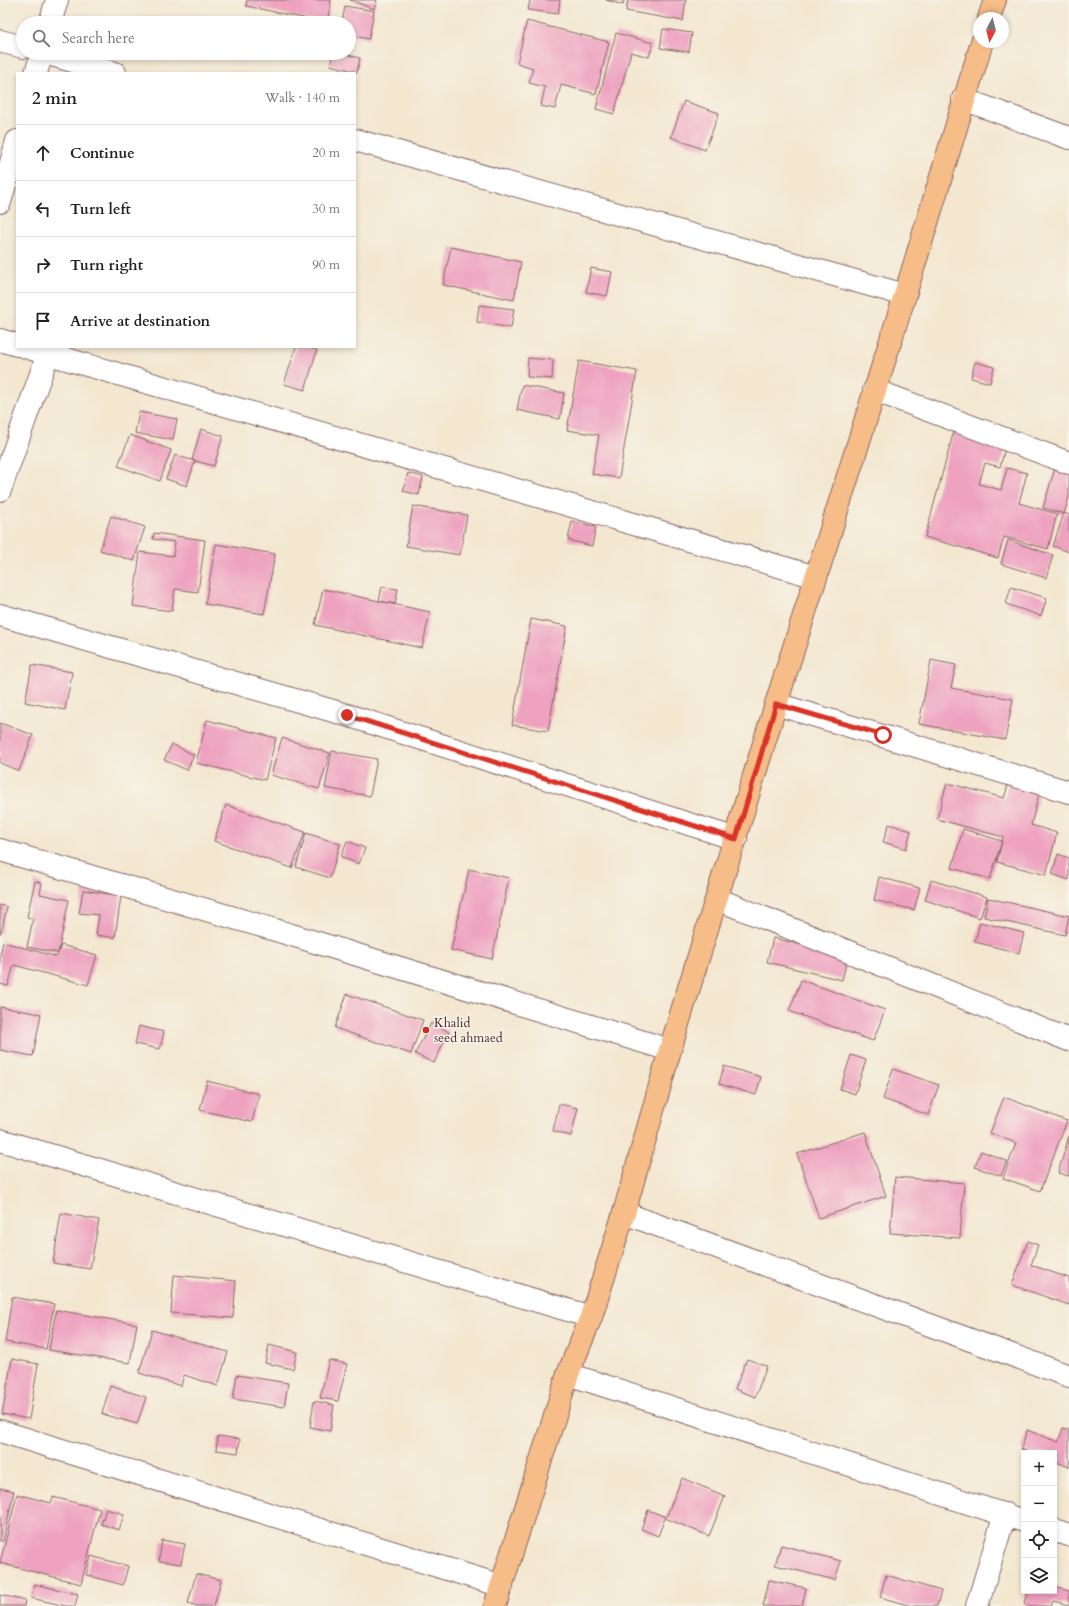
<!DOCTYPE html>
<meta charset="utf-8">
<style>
:root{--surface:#fff;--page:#f6f6f6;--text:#202124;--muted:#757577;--line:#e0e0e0}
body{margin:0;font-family:Cardo,serif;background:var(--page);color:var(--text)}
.controls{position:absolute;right:12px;bottom:12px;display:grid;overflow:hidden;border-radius:0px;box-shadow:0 2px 6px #0003}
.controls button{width:36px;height:36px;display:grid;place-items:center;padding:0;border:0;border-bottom:1px solid var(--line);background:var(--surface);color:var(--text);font:20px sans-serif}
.compass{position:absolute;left:973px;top:12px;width:36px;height:36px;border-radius:50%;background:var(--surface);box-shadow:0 2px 6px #0003;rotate:187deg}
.stop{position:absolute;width:12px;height:12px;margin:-9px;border:3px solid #d93025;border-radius:50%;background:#fff}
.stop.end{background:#d93025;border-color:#fff;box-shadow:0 1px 4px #0008}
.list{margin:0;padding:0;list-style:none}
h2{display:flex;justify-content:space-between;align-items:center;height:52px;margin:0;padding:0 16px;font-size:17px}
h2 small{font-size:13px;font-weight:400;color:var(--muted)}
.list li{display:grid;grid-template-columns:26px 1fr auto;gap:12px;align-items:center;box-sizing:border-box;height:56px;padding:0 16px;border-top:1px solid var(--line)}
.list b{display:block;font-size:15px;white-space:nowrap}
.list em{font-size:13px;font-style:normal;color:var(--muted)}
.icon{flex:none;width:22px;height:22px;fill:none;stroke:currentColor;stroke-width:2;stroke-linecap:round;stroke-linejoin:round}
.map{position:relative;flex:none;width:1069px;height:1606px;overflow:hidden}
.search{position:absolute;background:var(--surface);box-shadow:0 2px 6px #0003;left:16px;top:16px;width:340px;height:44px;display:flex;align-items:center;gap:10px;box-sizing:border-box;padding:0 14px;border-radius:22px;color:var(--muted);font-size:15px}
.panel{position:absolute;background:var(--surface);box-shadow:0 2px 6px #0003;left:16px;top:72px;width:340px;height:276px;border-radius:0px}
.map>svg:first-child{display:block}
</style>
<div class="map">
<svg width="1069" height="1606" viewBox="0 0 1069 1606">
<rect width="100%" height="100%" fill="#f7f3e8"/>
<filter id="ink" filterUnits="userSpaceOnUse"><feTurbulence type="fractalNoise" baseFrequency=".025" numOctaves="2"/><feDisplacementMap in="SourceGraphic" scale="8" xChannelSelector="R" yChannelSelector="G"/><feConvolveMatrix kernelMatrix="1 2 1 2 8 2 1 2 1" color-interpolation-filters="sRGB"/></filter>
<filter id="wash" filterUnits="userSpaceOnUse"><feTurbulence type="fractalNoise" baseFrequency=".012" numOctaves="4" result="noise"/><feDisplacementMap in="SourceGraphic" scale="16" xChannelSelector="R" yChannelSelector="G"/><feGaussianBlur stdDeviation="0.9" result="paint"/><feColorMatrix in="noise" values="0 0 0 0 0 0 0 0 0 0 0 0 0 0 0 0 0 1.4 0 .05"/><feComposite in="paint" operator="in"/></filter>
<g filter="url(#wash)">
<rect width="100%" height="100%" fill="#f3e7d0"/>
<g id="blocks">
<!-- building -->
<path fill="#eea2c0" d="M247,0H331L327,23L246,6Z
M350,0H377L374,9Z
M530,0H560L558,14L528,10Z
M606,0H624L623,5Z
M628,0H686L683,21L626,11Z
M345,6L374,11L369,39L349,35V23H342Z
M527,21L609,42L596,94L561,85L555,109L541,106L545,87L529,83L533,68L517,63Z
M663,29L692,33L689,52L660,48Z
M616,33L653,43L649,57L631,52L614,114L596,109Z
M333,53H341L360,58L357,72L330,65Z
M684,101L719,113L705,150L671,137Z
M451,247L521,262L514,300L443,285Z
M591,268L612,272L607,296L586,292Z
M479,305L514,309L511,328L477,322Z
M296,347H306L317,350L305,390L284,384Z
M528,358L553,360L552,379L527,377Z
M579,361L637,371L619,478L592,474L599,435L567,430Z
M975,362L994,367L990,383L971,378Z
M522,385L564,393L560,419L517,410Z
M139,412L177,419L173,440L135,433Z
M955,427L1007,441L1000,467L985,463L979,484L1001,490L1007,468L1027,473L1019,503L1057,514L1048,549L1004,537L998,558L925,537Z
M201,429L223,436L214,466L192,460Z
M130,435L171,450L160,481L118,466Z
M175,455L195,461L187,486L166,479Z
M1056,465L1069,469V497L1064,514L1043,508Z
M408,473L423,477L419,495L403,491Z
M413,506L467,515L460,555L406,546Z
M1064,513L1069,515V552L1053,546Z
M111,516L145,527L134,561L100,550Z
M572,521L596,527L592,546L568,540Z
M154,533L205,540L198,592L175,589L172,611L133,606L140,552L173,556L175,542L153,539Z
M1008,540L1053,555L1046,578L1001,564Z
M216,544L275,554L264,614L205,604Z
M382,587L398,589L395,604L379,601Z
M1011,587L1047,598L1041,616L1006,604Z
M323,589L430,612L422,648L315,625Z
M531,619L567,626L548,731L512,725Z
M931,660L956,665L951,688L1013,699L1005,740L919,724Z
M32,665L72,672L65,710L25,702Z
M207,720L276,738L265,780L196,763Z
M0,723L33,735L19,771L0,763Z
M282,738L330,753L319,789L271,775Z
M172,744L194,755L187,770L164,760Z
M332,751L377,759L370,796L325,788Z
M1009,782L1040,790L1031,825L1057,833L1046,875L997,862L1003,837L937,819L947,783L1004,798Z
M226,805L305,832L292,868L214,841Z
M889,824L911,831L906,849L883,842Z
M963,829L1002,841L990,879L952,868Z
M306,833L340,844L330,878L296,867Z
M347,841L365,848L359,864L341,857Z
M1058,854L1069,858V880L1052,874Z
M469,869L509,878L492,959L451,950Z
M879,877L920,888L914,910L874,900Z
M931,880L987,897L980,918L925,900Z
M35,881L42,883L40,894L69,900L58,953L27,947L33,919L27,917Z
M83,890L121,896L115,938L96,935L99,915L79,913Z
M988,898L1069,916L1065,935L984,917Z
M0,905L7,907L1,933H0Z
M980,922L1024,933L1019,953L975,942Z
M773,938L848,956L842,980L767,962Z
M3,942L57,957L61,945L97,955L88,985L14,965L8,986L0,984V955Z
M801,980L885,1010L873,1041L789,1011Z
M347,994L423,1020L411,1054L335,1028Z
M0,1007L41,1014L33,1056L0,1050Z
M431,1023L449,1032L434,1063L415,1054Z
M139,1026L164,1032L160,1049L135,1044Z
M851,1055L866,1060L855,1094L840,1089Z
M724,1066L761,1077L756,1095L719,1084Z
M893,1069L939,1085L928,1115L883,1099Z
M207,1081L259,1094L252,1122L200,1110Z
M1004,1097L1067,1121L1040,1191L1003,1178L1016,1143L990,1133Z
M559,1104L578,1108L571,1136L553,1131Z
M865,1132L886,1196L819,1218L797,1154Z
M1069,1136V1176L1058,1173Z
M981,1151L1007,1161L1001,1176L975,1167Z
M895,1177L964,1183L960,1238L890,1233Z
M61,1213L99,1220L90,1269L53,1263Z
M1028,1241L1038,1245L1031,1265L1069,1278V1305L1012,1285Z
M174,1275L236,1281L233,1318L171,1313Z
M12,1297L54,1304L46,1349L5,1342Z
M56,1310L137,1324L130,1363L49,1350Z
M152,1330L228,1352L218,1386L184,1375L181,1386L139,1373Z
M269,1345L297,1352L293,1369L265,1363Z
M12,1359L38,1364L29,1419L2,1414Z
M747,1359L767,1366L755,1397L735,1389Z
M329,1360L347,1364L338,1401L320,1398Z
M237,1375L288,1383L284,1407L233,1399Z
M110,1386L146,1397L137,1424L102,1414Z
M314,1401L334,1405L330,1431L310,1427Z
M1063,1428L1069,1430V1467L1054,1461V1453H1031L1021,1449L1027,1430L1058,1442Z
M218,1436L240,1439L238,1453L216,1450Z
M682,1478L725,1496L709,1536L665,1518L658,1536L641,1529L648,1510L666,1517Z
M0,1488L14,1491L3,1541H0Z
M17,1494L51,1503L53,1497L100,1509L81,1584L0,1563Z
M106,1509L124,1514L119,1530L101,1524Z
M162,1540L185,1544L181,1564L159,1561Z
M781,1545L841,1561L835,1580L775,1565Z
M91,1556L128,1566L123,1585L86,1575Z
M196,1574L221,1580L214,1606H197L188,1603Z
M886,1575L941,1591L937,1606H911L880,1597Z
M769,1580L806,1588L802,1606H763Z
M34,1584L78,1594L75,1606H66L31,1598Z
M1054,1587L1069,1591V1605L1053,1601L1051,1606H1032L1025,1604L1028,1591H1054Z
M0,1595L25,1600L24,1606H0Z"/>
</g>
</g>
<g filter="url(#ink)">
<use href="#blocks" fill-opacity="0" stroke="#856565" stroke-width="1"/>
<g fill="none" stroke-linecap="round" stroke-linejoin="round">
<!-- minor casing -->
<g stroke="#856565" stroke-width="24">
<path id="minor" d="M50,23L57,0
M0,41L23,47
M44,53L115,73
M36,73L42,53
M963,99L1069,138
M355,140L905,295
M0,202L17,141
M0,340L17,345
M25,347L816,577
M874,390L1069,463
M0,490L48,354
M0,615L347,715L736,839
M776,704L1069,792
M0,850L272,929L670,1050
M717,899L1069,1040
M0,1140L591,1317
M624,1213L1069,1376
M568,1374L1024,1521
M0,1431L502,1586
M1054,1530L1069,1535
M977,1606L1005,1514"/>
</g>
<!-- primary casing -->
<g stroke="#856565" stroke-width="24">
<path id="primary" d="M989,18L995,0
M495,1606L568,1374L591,1317L624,1213L670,1050L776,704L905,295L982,42"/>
</g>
<!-- minor -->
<use href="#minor" stroke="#fff" stroke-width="22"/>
<!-- primary -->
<use href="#primary" stroke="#f7bd88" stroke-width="22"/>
</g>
</g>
<g fill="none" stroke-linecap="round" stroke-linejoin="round" filter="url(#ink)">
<!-- route -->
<path stroke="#d93025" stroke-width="5" d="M347,715L736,839L776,704L883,735"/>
</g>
<!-- markers -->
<circle fill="#c8321e" stroke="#f7f3e8" stroke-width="1.5" cx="426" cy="1030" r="4"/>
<g text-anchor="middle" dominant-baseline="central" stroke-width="3" stroke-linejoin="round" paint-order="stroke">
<!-- poi labels -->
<g font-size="13" fill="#4a1f2b" stroke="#f7f3e8" text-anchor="start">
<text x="434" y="1023">Khalid<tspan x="434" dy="15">seed ahmaed</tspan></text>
</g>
</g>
</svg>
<div class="controls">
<button>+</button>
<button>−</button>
<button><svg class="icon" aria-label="locate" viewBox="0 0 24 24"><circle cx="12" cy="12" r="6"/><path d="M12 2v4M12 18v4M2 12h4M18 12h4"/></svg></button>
<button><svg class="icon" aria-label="layers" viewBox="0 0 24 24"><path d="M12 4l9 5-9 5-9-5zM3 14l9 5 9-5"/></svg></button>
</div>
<svg class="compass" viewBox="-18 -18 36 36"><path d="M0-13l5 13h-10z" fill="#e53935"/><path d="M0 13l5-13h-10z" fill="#757577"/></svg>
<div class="stop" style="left:883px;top:735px"></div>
<div class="stop end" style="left:347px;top:715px"></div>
<div class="search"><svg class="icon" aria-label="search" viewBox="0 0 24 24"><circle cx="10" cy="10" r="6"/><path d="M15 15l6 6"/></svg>Search here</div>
<section class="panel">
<h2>2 min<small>Walk · 140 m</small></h2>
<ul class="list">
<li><svg class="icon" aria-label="ahead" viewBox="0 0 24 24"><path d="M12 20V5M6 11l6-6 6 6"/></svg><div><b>Continue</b></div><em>20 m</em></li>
<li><svg class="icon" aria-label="left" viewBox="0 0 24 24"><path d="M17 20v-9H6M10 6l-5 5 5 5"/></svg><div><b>Turn left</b></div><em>30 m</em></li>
<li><svg class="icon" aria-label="right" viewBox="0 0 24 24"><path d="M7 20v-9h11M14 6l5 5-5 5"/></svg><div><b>Turn right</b></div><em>90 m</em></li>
<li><svg class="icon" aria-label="arrive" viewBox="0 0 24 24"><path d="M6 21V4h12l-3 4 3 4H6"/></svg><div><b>Arrive at destination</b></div></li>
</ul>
</section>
</div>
